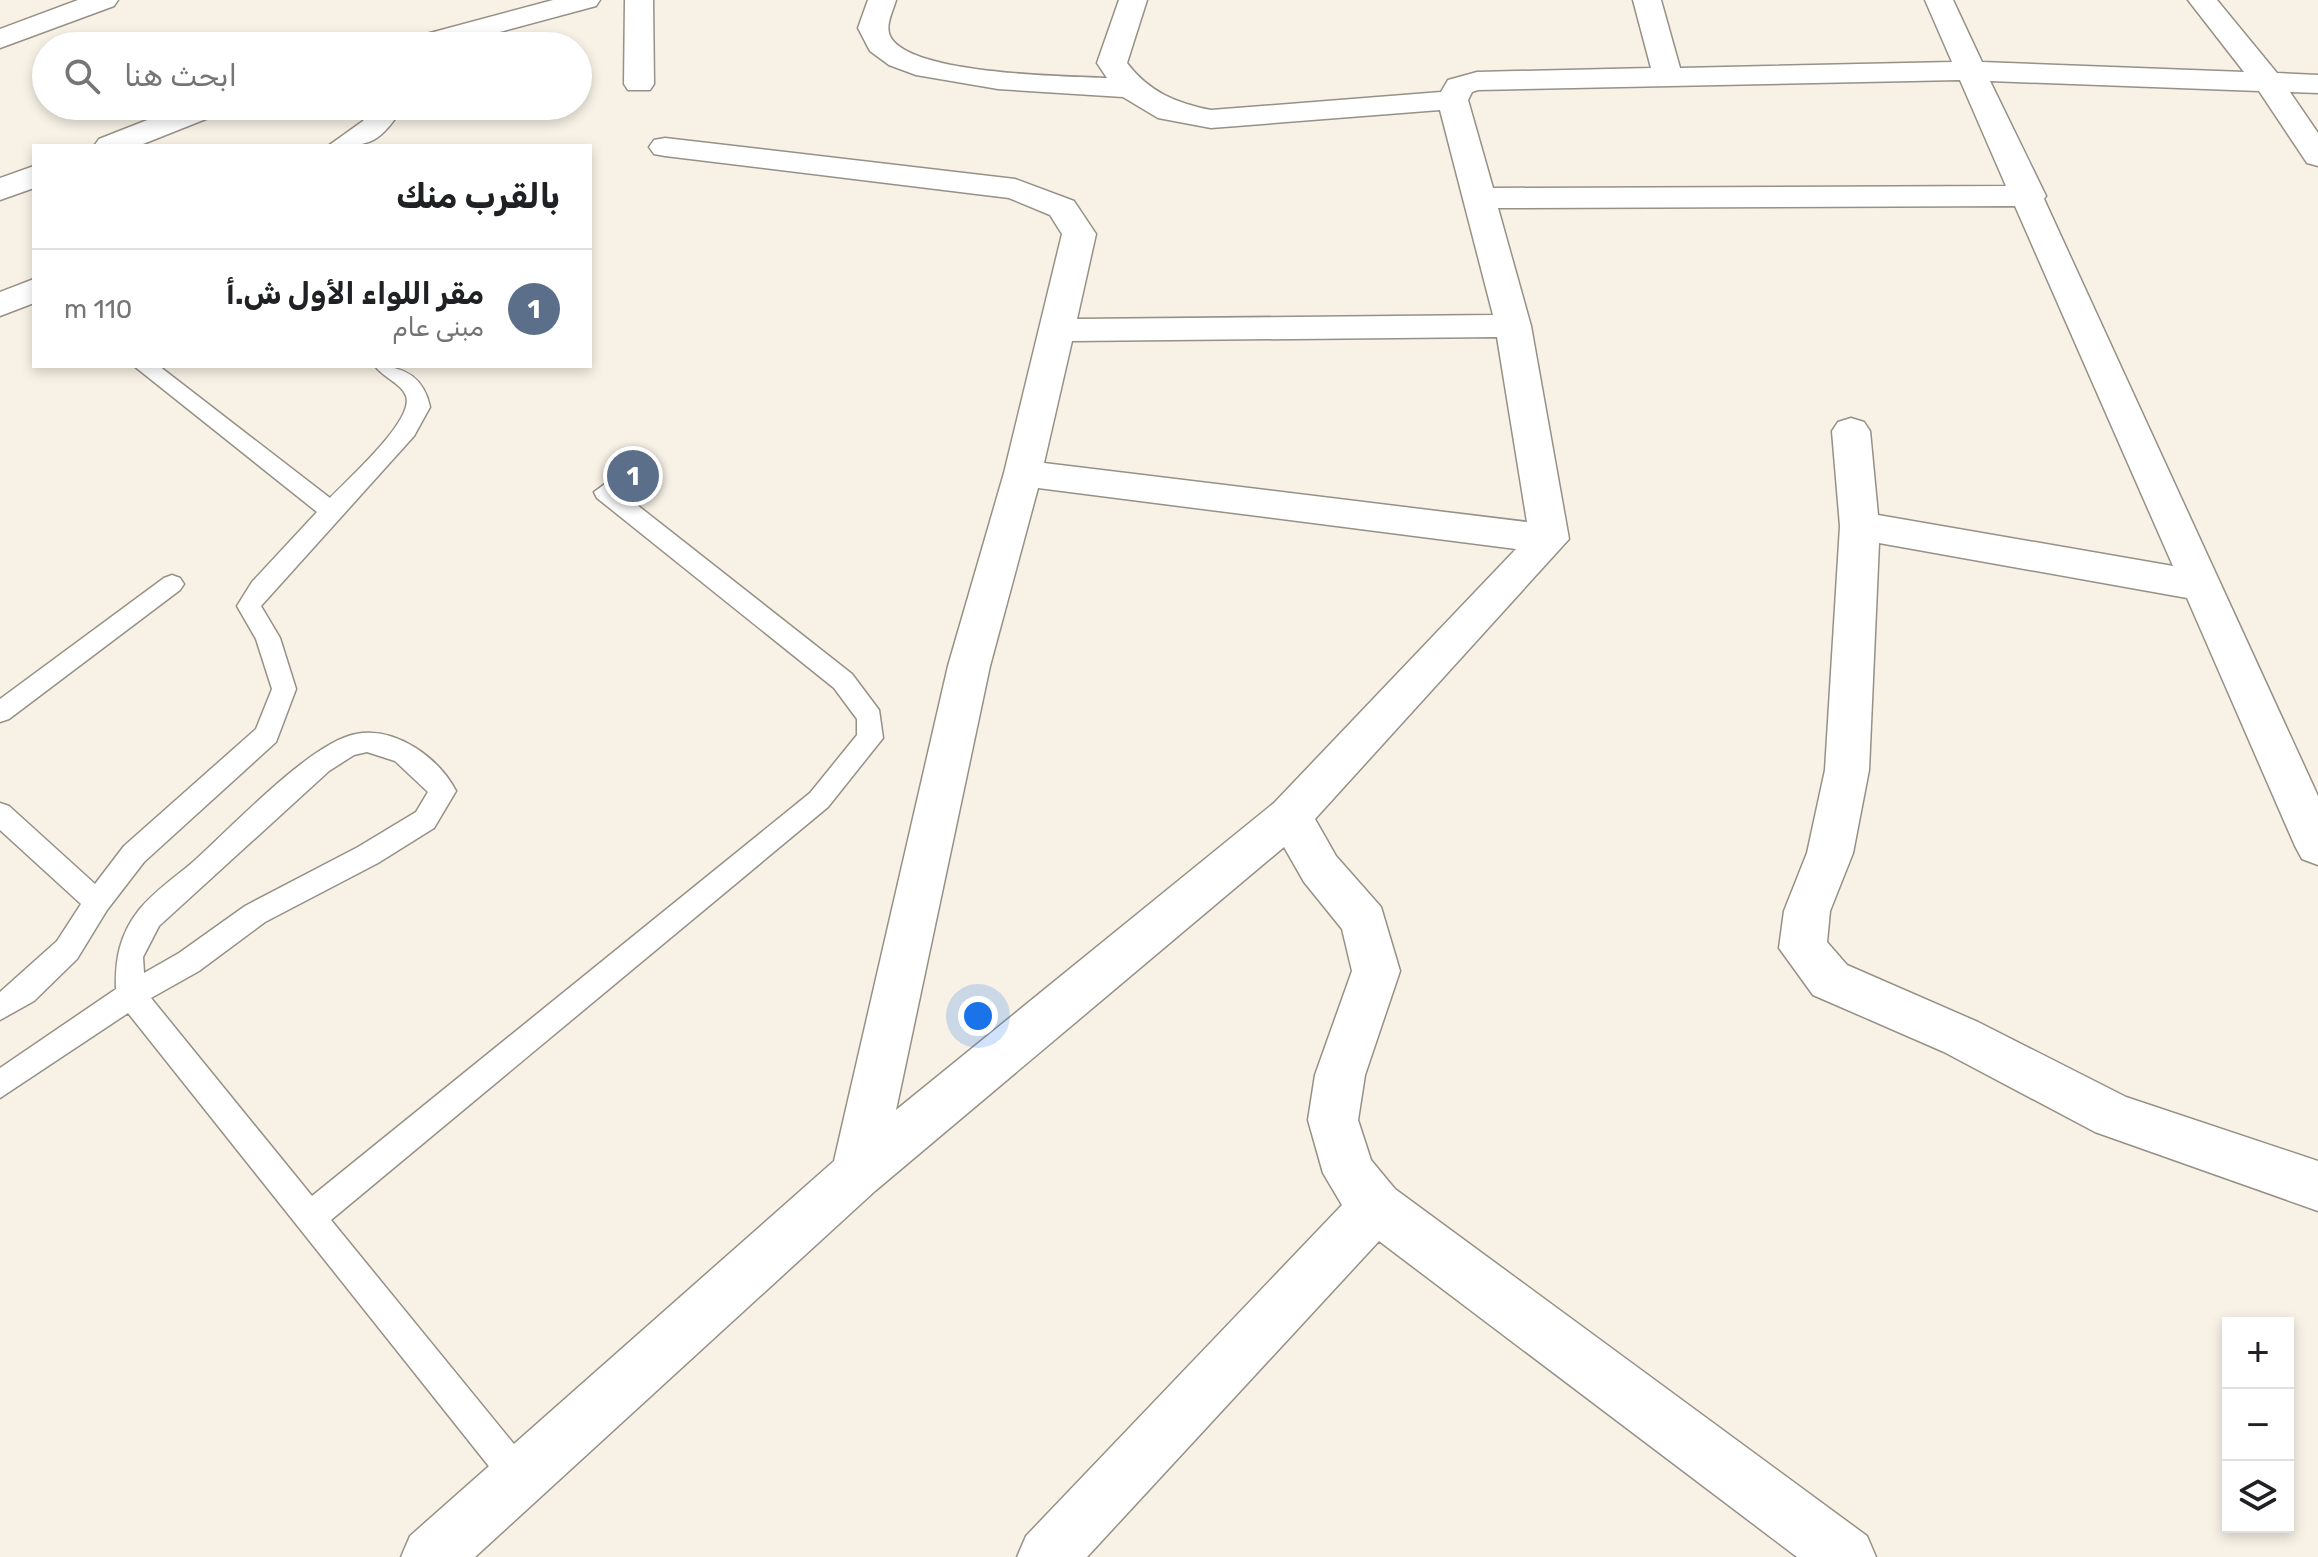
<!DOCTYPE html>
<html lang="ar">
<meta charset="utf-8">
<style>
:root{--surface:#fff;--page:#f2f2f2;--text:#202124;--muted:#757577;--line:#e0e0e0;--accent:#0f766e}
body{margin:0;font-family:Rubik,"Noto Sans Arabic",sans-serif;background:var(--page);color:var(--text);direction:rtl}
.controls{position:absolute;right:24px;bottom:24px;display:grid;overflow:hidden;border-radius:0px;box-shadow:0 4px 12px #0003}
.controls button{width:72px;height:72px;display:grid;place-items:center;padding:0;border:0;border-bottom:2px solid var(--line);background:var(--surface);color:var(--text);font:40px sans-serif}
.you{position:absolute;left:978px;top:1016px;width:28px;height:28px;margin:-20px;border:6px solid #fff;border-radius:50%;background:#1a73e8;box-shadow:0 0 0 12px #1a73e833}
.badge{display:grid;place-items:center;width:52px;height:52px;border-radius:50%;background:var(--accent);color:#fff;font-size:26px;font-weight:700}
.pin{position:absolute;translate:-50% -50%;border:4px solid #fff;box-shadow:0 2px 8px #0006}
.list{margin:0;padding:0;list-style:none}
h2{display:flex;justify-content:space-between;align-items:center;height:104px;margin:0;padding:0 32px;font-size:34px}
h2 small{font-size:26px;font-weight:400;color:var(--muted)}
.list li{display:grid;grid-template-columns:52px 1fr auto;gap:24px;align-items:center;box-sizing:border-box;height:120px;padding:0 32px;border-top:2px solid var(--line)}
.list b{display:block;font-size:30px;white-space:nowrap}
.list p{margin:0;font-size:26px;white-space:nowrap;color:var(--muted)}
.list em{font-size:26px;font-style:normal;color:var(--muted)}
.icon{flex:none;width:44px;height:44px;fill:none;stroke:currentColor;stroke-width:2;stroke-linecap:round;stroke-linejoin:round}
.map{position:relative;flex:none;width:2318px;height:1557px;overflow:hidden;direction:ltr}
.search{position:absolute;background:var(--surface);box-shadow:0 4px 12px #0003;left:32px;top:32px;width:560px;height:88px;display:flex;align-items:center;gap:20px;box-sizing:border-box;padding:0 28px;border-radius:44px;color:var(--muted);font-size:30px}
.panel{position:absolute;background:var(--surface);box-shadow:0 4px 12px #0003;left:32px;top:144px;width:560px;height:224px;border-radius:0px;direction:rtl}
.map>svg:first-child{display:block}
</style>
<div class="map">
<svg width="2318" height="1557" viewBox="0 0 2318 1557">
<rect width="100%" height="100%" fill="#f7f1e6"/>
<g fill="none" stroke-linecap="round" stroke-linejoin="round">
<!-- service casing -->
<g stroke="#969086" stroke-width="3">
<path id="service" d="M134,366H159L330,498C347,480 415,420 406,396C402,384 383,377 375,366C404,366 424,377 430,407L414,436L261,606L280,638L296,689L276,742L144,862L107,910L77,959L34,1001L0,1020V992L57,941L81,904L0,830V803L9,806L95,884L124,846L256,729L272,689L256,639L237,606L252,582L317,512Z
M605,484L613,486L852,674L879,710L883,738L828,807L331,1220L531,1465L536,1477L531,1489L519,1494L507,1489L128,1013L0,1098V1068L116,989C115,959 120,934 139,910C154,891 177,876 194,861C231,828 311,742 356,734C395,726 439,758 456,791L434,828L378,863L265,922L199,971L151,998L312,1196L810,793L857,735V719L834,688L597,498L594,492ZM367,752L395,761L428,792L416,812L358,847L245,906L179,953L144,973L143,957L159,926L329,771L354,755Z
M172,575L180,578L184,584L180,590L9,719L0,722V699L164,578Z"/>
</g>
<!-- minor casing -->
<g stroke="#969086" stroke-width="3">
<path id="minor" d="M78,0H118L114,6L0,48V29Z
M553,0H600L596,6L448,46H399L404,40Z
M625,0H653L654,84L650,90H628L624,84Z
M868,0H896C893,11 885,25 890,36C909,75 1066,76 1107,78L1097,63L1119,0H1147L1127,63C1149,92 1176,103 1211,110L1441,92L1448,80L1477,72L1651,68L1633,0H1661L1680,68L1952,62L1925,0H1953L1982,62L2244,72L2188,0H2217L2277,73L2318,75V93L2290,92L2318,133V166L2307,163L2259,91L1990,81L2046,196L2044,199L2318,796V865L2302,859L2295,846L2187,598L1879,543L1869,770L1853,853L1830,911L1827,942L1847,965L1978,1022L2126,1097L2318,1161V1211L2095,1132L1944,1052L1813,995L1779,948L1784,911L1807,853L1825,770L1840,526L1832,431L1838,422L1851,418L1864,422L1870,431L1878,515L2173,566L2015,206L1498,208L1531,326L1569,539L1315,819L1336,856L1381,907L1400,971L1365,1075L1358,1120L1371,1160L1395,1189L1867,1536L1876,1557H1797L1379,1241L1087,1557H1017L1026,1536L1342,1205L1323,1173L1308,1120L1315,1075L1352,971L1342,929L1304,882L1284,847L875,1191L475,1557H401L410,1536L834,1161L948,666L1004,473L1062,234L1050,215L1009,198L665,156L654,154L649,147L654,140L665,138L1015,179L1074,201L1096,234L1077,319L1493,315L1440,110L1211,128L1158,118L1123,97L998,89L916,75L889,65L870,51L858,28ZM1960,80L2006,186L1493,188L1468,100L1472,92L1478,90ZM1497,337L1527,522L1044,463L1072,341ZM1038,488L1516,549L1274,803L896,1110L990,666Z
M183,106H225L221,113L138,146H94L99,139Z
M374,106H404C379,143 373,146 328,146L363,121Z
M34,166V188L0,200V178Z
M34,279V303L0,316V292Z"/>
</g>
<!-- service -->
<use href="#service" fill="#fff" fill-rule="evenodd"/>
<!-- minor -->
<use href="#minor" fill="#fff" fill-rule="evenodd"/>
</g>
</svg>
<div class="controls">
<button>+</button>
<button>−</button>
<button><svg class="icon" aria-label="layers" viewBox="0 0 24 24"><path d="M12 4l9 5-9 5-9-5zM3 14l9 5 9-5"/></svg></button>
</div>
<div class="you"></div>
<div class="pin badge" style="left:633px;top:476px;background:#5c6f8a">1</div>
<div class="search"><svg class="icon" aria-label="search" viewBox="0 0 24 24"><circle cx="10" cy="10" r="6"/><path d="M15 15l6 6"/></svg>ابحث هنا</div>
<section class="panel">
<h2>بالقرب منك<small></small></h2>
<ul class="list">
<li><span class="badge" style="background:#5c6f8a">1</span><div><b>مقر اللواء الأول ش.أ</b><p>مبنى عام</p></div><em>110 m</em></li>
</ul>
</section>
</div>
